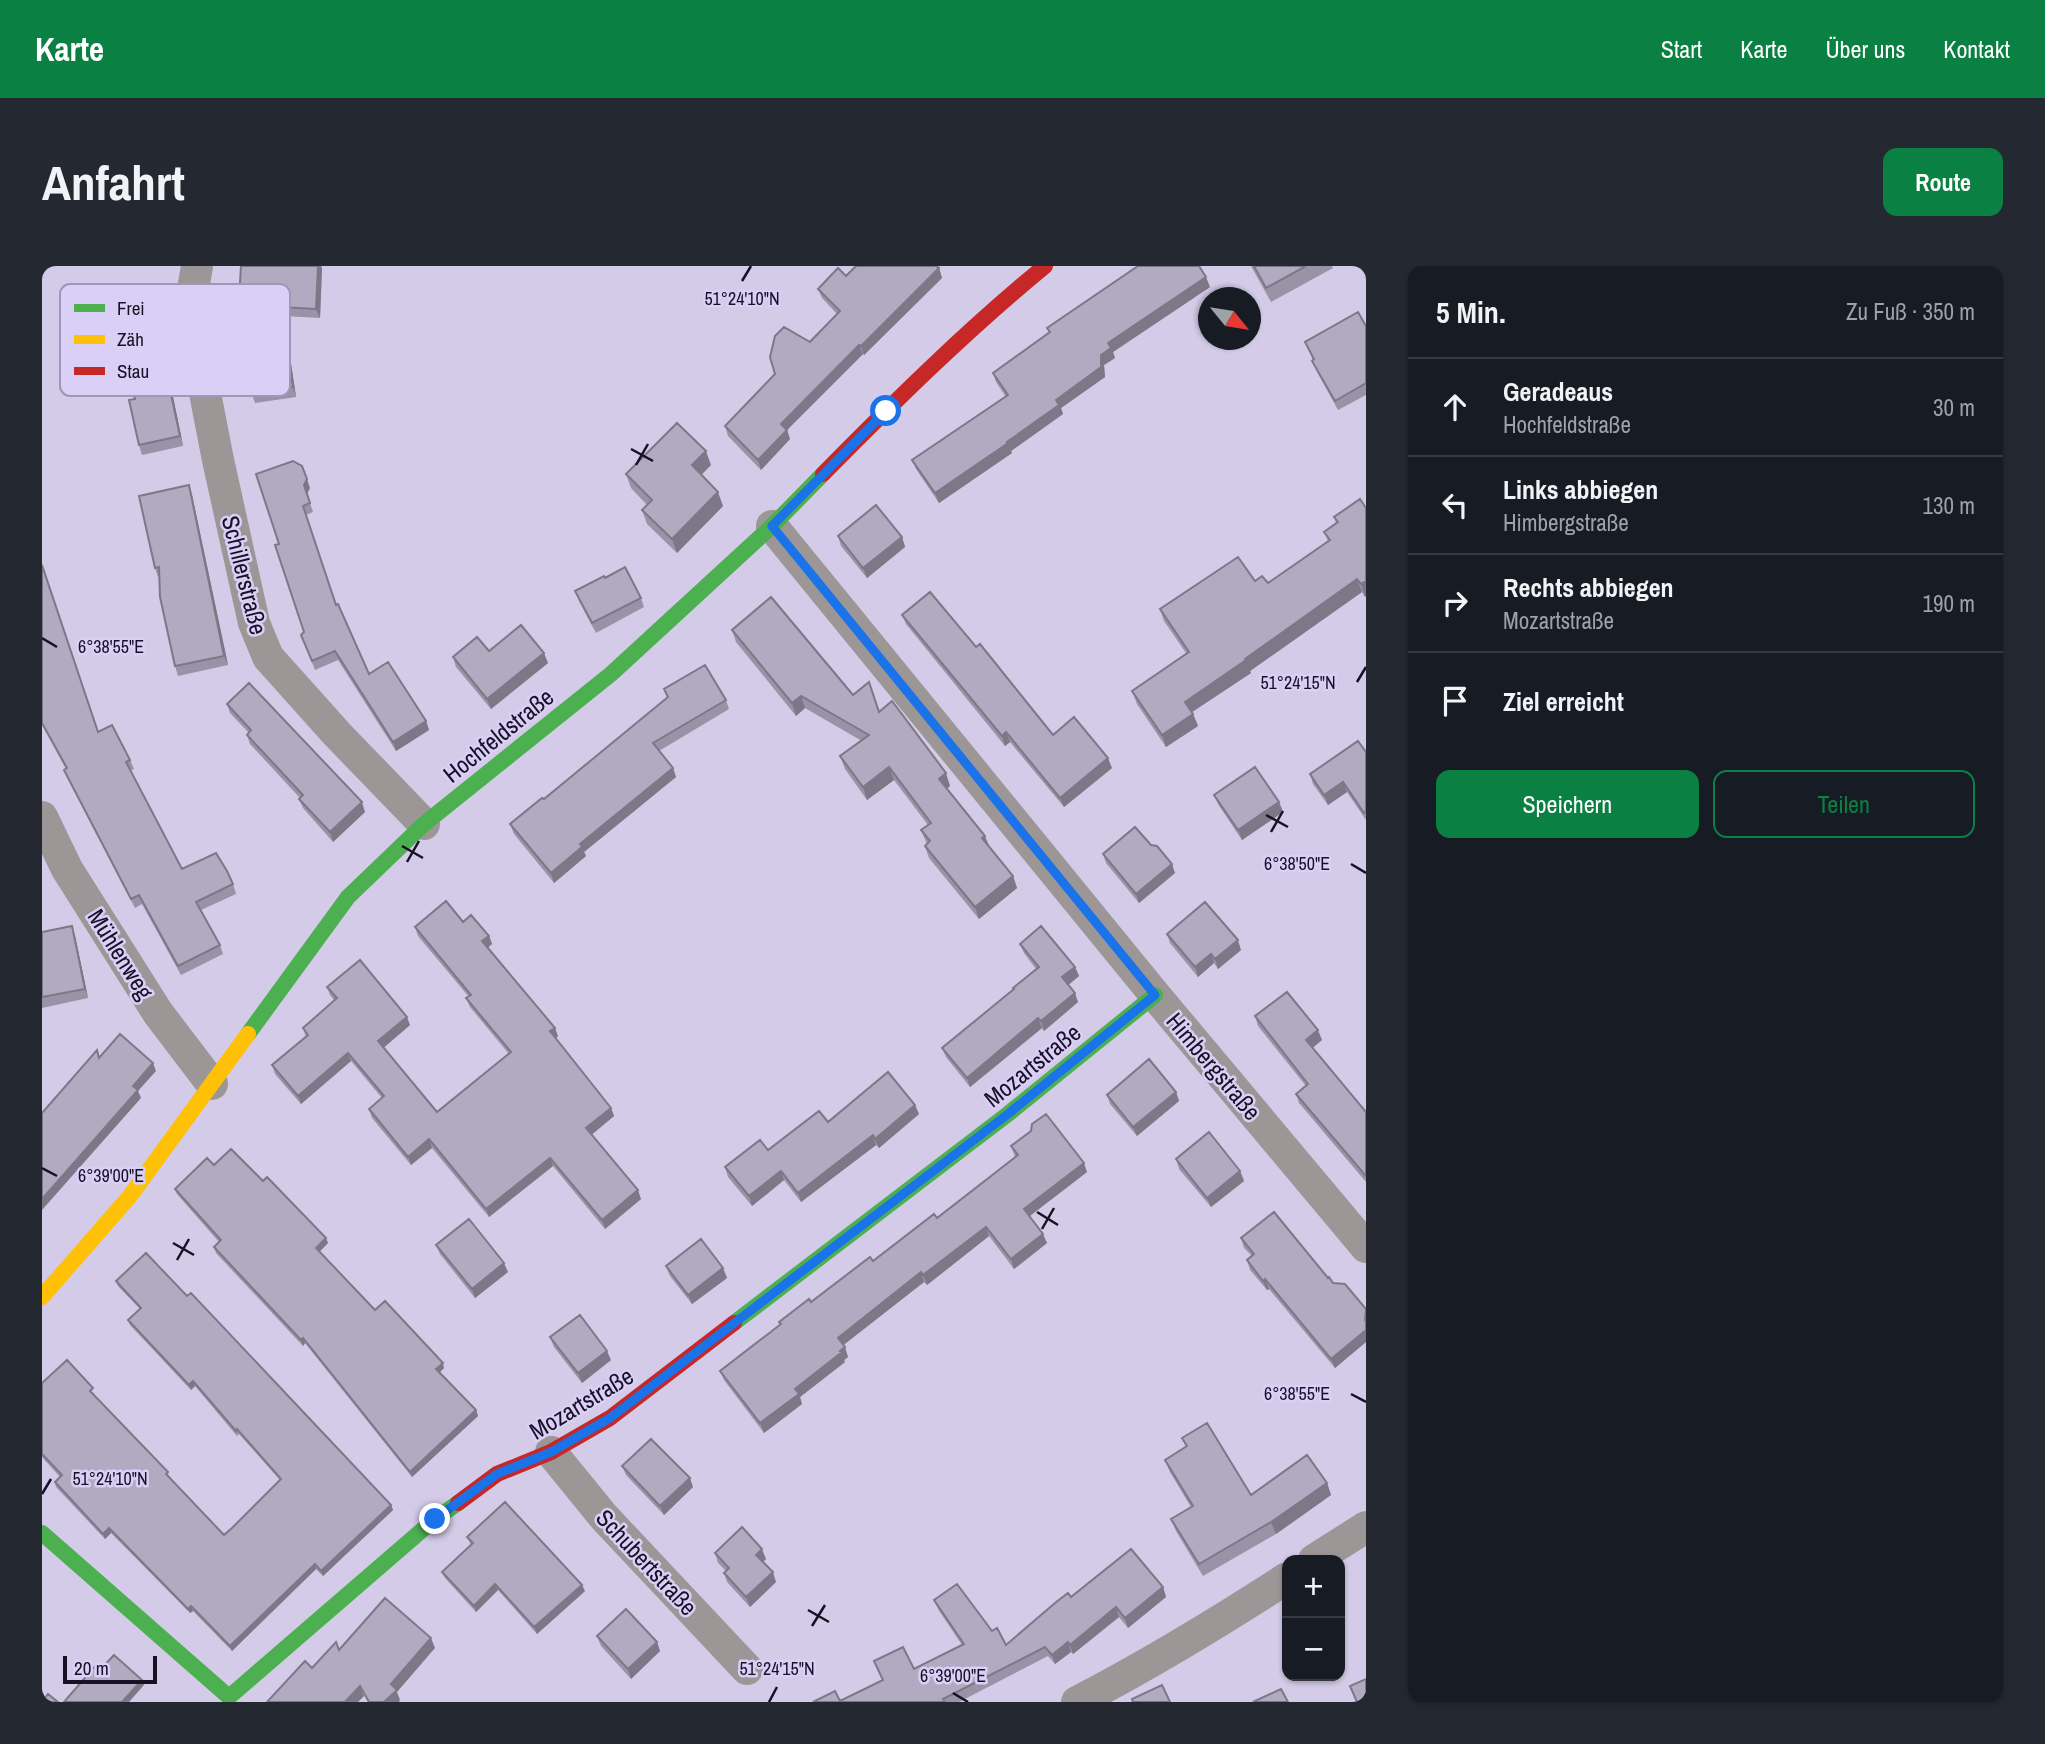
<!DOCTYPE html>
<html lang="de">
<meta charset="utf-8">
<style>
:root{--surface:#171b24;--page:#242831;--text:#f1f3f6;--muted:#9ea1a6;--line:#363941;--accent:#0b8043}
body{margin:0;font-family:"Archivo Narrow",sans-serif;background:var(--page);color:var(--text)}
.controls{position:absolute;right:21px;bottom:21px;display:grid;overflow:hidden;border-radius:14px;box-shadow:0 2px 5px #0004}
.controls button{width:63px;height:63px;display:grid;place-items:center;padding:0;border:0;border-bottom:2px solid var(--line);background:var(--surface);color:var(--text);font:35px sans-serif}
.compass{position:absolute;left:1156px;top:21px;width:63px;height:63px;border-radius:50%;background:var(--surface);box-shadow:0 2px 5px #0004;rotate:120deg}
.scale{position:absolute;left:21px;bottom:18px;width:94px;box-sizing:border-box;padding-left:7px;border:4px solid #171223;border-top:0;font-size:19px;line-height:24px;white-space:nowrap;color:#171223;-webkit-text-stroke:5px #dacff7;paint-order:stroke}
.stop{position:absolute;width:21px;height:21px;margin:-16px;border:5px solid #1a73e8;border-radius:50%;background:#fff}
.stop.end{background:#1a73e8;border-color:#fff;box-shadow:0 2px 7px #0008}
.list{margin:0;padding:0;list-style:none}
h2{display:flex;justify-content:space-between;align-items:center;height:91px;margin:0;padding:0 28px;font-size:30px}
h2 small{font-size:23px;font-weight:400;color:var(--muted)}
.list li{display:grid;grid-template-columns:46px 1fr auto;gap:21px;align-items:center;box-sizing:border-box;height:98px;padding:0 28px;border-top:2px solid var(--line)}
.list b{display:block;font-size:26px;white-space:nowrap}
.list p{margin:0;font-size:23px;white-space:nowrap;color:var(--muted)}
.list em{font-size:23px;font-style:normal;color:var(--muted)}
.actions{display:flex;gap:14px;padding:21px 28px}
.actions a{flex:1;padding:16px 0;border:2px solid var(--accent);border-radius:14px;text-align:center;font-size:24px;color:var(--accent)}
.actions .main{background:var(--accent);color:#fff}
.icon{flex:none;width:38px;height:38px;fill:none;stroke:currentColor;stroke-width:2;stroke-linecap:round;stroke-linejoin:round}
.map{position:relative;flex:none;width:1324px;height:1436px;overflow:hidden;border-radius:14px}
header{display:flex;align-items:center;gap:42px;box-sizing:border-box;height:98px;padding:0 35px;background:var(--accent);color:#fff}
header strong{font-size:33px}
nav{display:flex;gap:38px;margin-inline-start:auto;font-size:24px}
.intro{display:flex;align-items:center;justify-content:space-between;box-sizing:border-box;height:168px;padding:0 42px}
h1{margin:0;font-size:49px}
.button{padding:18px 32px;border-radius:14px;background:var(--accent);color:#fff;font-size:24px;font-weight:700}
main{display:flex;gap:42px;padding:0 42px}
aside{flex:1;background:var(--surface);border-radius:14px;box-shadow:0 2px 5px #0004}
.map>svg:first-child{display:block}
</style>
<header>
<strong>Karte</strong>
<nav><a>Start</a><a>Karte</a><a>Über uns</a><a>Kontakt</a></nav>
</header>
<div class="intro"><h1>Anfahrt</h1><a class="button">Route</a></div>
<main>
<div class="map">
<svg width="1324" height="1436" viewBox="0 0 1324 1436">
<rect width="100%" height="100%" fill="#d3cbe7"/>
<g fill="none" stroke-linecap="round" stroke-linejoin="round">
<!-- street -->
<path stroke="#9d9696" stroke-width="32" d="M155,0L151,24V65L176,194L212,357L226,391L295,468L382,558
M730,260L1113,729L1324,981
M0,551L25,603L116,747L170,818
M509,1186L562,1251L705,1403
M1272,1294L1324,1261
M1035,1436C1108,1398 1177,1356 1245,1312"/>
<!-- fast -->
<path stroke="#4caf50" stroke-width="16" d="M206,768L306,631L382,558L569,408L730,260L781,208
M692,1057L966,848L1113,729
M0,1267L187,1431L393,1253L416,1237"/>
<!-- slow -->
<path stroke="#ffc107" stroke-width="16" d="M0,1031L88,930L206,768"/>
<!-- jam -->
<path stroke="#c62828" stroke-width="16" d="M781,208C852,136 925,64 1003,0
M416,1237L455,1208L509,1186L568,1152L692,1057"/>
</g>
<!-- wall -->
<path fill="#9893a6" d="M1209,0H1290L1291,2L1229,36Z
M280,2L278,52L242,50L254,131L213,137L210,128L196,49Z
M897,2L900,12L822,89L821,88L745,164L748,173L719,204L686,170L683,160L733,108L795,48L780,32L776,23L804,10Z
M1168,21L1071,86L1073,92L1062,99L1063,111L1019,142L1021,148L969,185L970,187L897,237L874,203L870,194L964,131L954,116L951,107L1007,67L1005,62Z
M116,37L127,91H123L141,180L100,189L97,179L93,133Z
M1324,60V129L1296,144L1274,104L1271,94L1263,76Z
M669,199L659,209L681,240L635,287L605,258L600,244L605,239L589,222L584,208Z
M268,222L265,228L271,246L264,249L294,339L327,408L384,455L387,464L354,485L296,394L273,404L259,369L262,366L237,278Z
M150,229L186,399L136,410L133,400L118,311H116L113,302Z
M1318,233L1323,331L1320,326L1208,405L1209,407L1150,446L1156,460L1124,481L1095,438L1090,425L1144,387L1122,355L1118,343L1213,315L1226,317L1286,275L1282,266L1294,257L1292,251Z
M796,270L860,271L863,281L825,312L799,280Z
M0,298L56,465L88,494L92,503L88,505L140,603L191,618L194,628L159,644L178,679L181,688L139,709L100,638L93,642L26,513L22,504L24,503L0,459Z
M563,312L599,332L602,341L554,367L537,335L533,325Z
M860,349L934,381L1011,469L1070,502L1022,541L968,476L963,480L864,358Z
M690,364L811,429L838,445L908,520L905,523L947,581L971,610L975,622L937,653L887,592L883,580L885,578L879,564L886,559L852,514L825,534L803,503L798,490L820,475L763,442L754,450L694,376Z
M447,385L506,397L449,443L414,401L411,391Z
M622,423L684,434L687,443L617,485L631,502L634,511L542,586L544,590L512,617L472,568L468,558L502,533L625,432Z
M185,438L323,546L291,576L261,542L257,533L258,532L208,478L205,469L207,467L188,447Z
M1324,486V554L1305,526L1286,539L1271,518L1268,508Z
M1172,529L1237,536L1241,546L1200,574L1176,538Z
M1061,588L1133,607L1097,637L1064,597Z
M421,656L447,670L450,678L445,682L516,770L514,772L569,842L572,850L549,869L599,933L563,963L511,900L447,951L390,882L369,899L330,852L327,843L340,832L309,795L259,838L233,808L230,799L264,771L261,762L292,734L288,729L285,721L368,759L341,782L395,846L467,788L428,741L424,732L427,731L376,670L373,661Z
M0,666L33,670L46,732L0,742Z
M1125,668L1199,684L1176,703L1172,697L1156,711L1128,677Z
M978,678L1033,701L1037,710L1026,719L1036,736L1002,765L1000,762L928,821L904,791L900,782L972,724L971,722L994,703L982,687Z
M1213,750L1280,774L1270,782L1324,846V916L1257,837L1254,828L1264,820L1216,760Z
M1134,826L1137,835L1095,870L1068,838L1065,829Z
M877,848L837,882L834,879L759,936L742,914L710,940L686,911L683,901L726,884L786,856Z
M969,880L1045,906L988,950L1005,977L972,1003L947,970L885,1019L882,1016L801,1079L806,1091L802,1094L803,1096L758,1131L760,1138L722,1167L682,1114L678,1105L769,1036L895,952L973,891Z
M1134,893L1198,905L1202,915L1169,941L1137,903Z
M172,899L221,915L286,977L277,986L333,1044L402,1102L398,1106L434,1144L436,1150L370,1211L263,1077L261,1080L174,987L172,981L177,976L135,928L133,923Z
M1199,972L1286,1012L1324,1043V1076L1293,1102L1227,1023L1225,1024L1208,1004L1205,994L1210,990L1202,982Z
M394,979L466,1006L433,1032L398,988Z
M624,1000L681,1002L685,1012L650,1038L628,1010Z
M74,1015L145,1030L349,1239L351,1244L281,1310L274,1303L190,1385L151,1345L148,1347L69,1267L63,1273L14,1221L13,1216L18,1211L0,1191V1117L53,1127L51,1128L126,1206L127,1212L182,1269L190,1262L238,1214L197,1168L195,1170L153,1120L149,1124L88,1059L86,1054L98,1043L76,1020Z
M508,1071L569,1094L540,1117L512,1081Z
M1140,1172L1209,1229L1285,1217L1289,1229L1234,1268L1161,1310L1134,1265L1129,1253L1149,1241L1128,1206L1123,1194L1144,1181Z
M580,1200L651,1221L622,1249L584,1209Z
M425,1271L543,1325L495,1368L456,1324L434,1346L403,1312L400,1306L429,1279Z
M673,1287L724,1293L721,1296L734,1316L708,1341L685,1316L682,1307L684,1305L676,1297Z
M1121,1321L1124,1331L1086,1362L1077,1351L1031,1388L1029,1386L1013,1398L1006,1390L917,1436H771L798,1435L841,1415L832,1395L872,1403L920,1379L896,1343L892,1334L950,1365L964,1379L1029,1331Z
M555,1370L615,1376L618,1385L589,1413L559,1380Z"/>
<!-- shaded-wall -->
<path fill="#7c7887" d="M276,0H279L280,2L278,52L274,43Z
M897,2L900,12L822,89L819,80Z
M1164,11L1168,21L1071,86L1073,92L1062,99L1063,111L1019,142L1021,148L969,185L970,187L897,237L893,227L965,176L1014,134L1059,89L1066,77Z
M112,28L116,37L127,91L124,81Z
M238,41L242,50L254,131L251,121Z
M817,79L821,88L745,164L748,173L719,204L716,194L739,158Z
M119,82L123,91L141,180L138,170Z
M664,185L669,199L655,213L650,199Z
M265,213L268,222L265,228L271,246L262,219Z
M147,219L150,229L186,399L182,390Z
M676,226L681,240L635,287L630,273Z
M860,271L863,281L825,312L821,302Z
M1315,313L1320,326L1208,405L1209,407L1147,448L1143,436Z
M1324,315V330L1323,331L1319,318Z
M502,387L506,397L449,443L445,433Z
M759,430L763,442L754,450L750,437Z
M1151,448L1156,460L1124,481L1120,469Z
M384,455L387,464L354,485L351,476Z
M964,466L968,476L963,480L960,470Z
M1066,492L1070,502L1022,541L1018,532Z
M847,501L852,514L825,534L821,521Z
M631,502L634,511L542,586L544,590L512,617L509,607L538,578Z
M904,507L908,520L901,525L897,513Z
M1301,516L1305,526L1286,539L1282,529Z
M320,536L323,546L291,576L288,566Z
M1237,536L1241,546L1200,574L1196,564Z
M943,570L948,582L940,572Z
M1130,598L1133,607L1097,637L1094,628Z
M971,610L975,622L937,653L933,641Z
M30,660L33,670L46,732L43,723Z
M447,670L450,678L443,684L440,675Z
M1196,674L1199,684L1176,703L1173,693Z
M1169,688L1172,697L1156,711L1153,701Z
M1033,701L1037,710L1024,721L1020,711Z
M1033,727L1036,736L1002,765L999,755Z
M365,751L368,759L339,784L336,775Z
M996,752L1000,762L928,821L925,812Z
M513,762L516,770L512,774L508,765Z
M1276,764L1280,774L1268,784L1264,774Z
M306,787L309,795L259,838L256,830Z
M111,797L114,805L96,825L99,832L0,944V933L91,820Z
M1134,826L1137,835L1095,870L1091,861Z
M873,839L877,848L837,882L833,873Z
M569,842L572,850L547,871L544,862Z
M831,869L834,879L759,936L756,927Z
M387,873L390,882L369,899L366,891Z
M508,892L511,900L447,951L444,943Z
M1042,897L1045,906L985,952L982,943Z
M739,905L742,914L710,940L707,930Z
M1198,905L1202,915L1169,941L1165,932Z
M596,924L599,933L563,963L560,954Z
M944,961L947,970L885,1019L881,1009Z
M1001,968L1005,977L972,1003L969,993Z
M284,972L286,977L276,987L274,982Z
M462,997L466,1006L433,1032L430,1023Z
M681,1002L685,1012L650,1038L646,1029Z
M879,1006L882,1016L799,1081L796,1072Z
M1223,1013L1227,1023L1225,1024L1221,1015Z
M1324,1064V1076L1293,1102L1289,1093Z
M261,1072L263,1077L261,1080L259,1074Z
M803,1081L806,1091L802,1094L803,1096L758,1131L760,1138L722,1167L718,1157L753,1123Z
M565,1085L569,1094L540,1117L536,1107Z
M401,1097L402,1102L396,1108L394,1103Z
M151,1115L153,1120L149,1124L147,1119Z
M434,1144L436,1150L370,1211L368,1206Z
M648,1212L651,1221L622,1249L618,1240Z
M1285,1217L1289,1229L1234,1268L1229,1256Z
M349,1239L351,1244L281,1310L279,1305Z
M67,1262L69,1267L63,1273L61,1268Z
M720,1283L724,1293L718,1298L714,1289Z
M273,1298L274,1303L190,1385L188,1380Z
M731,1306L734,1316L708,1341L704,1331Z
M453,1318L456,1324L434,1346L432,1340Z
M540,1319L543,1325L495,1368L492,1361Z
M1121,1321L1124,1331L1086,1362L1083,1352Z
M149,1340L151,1345L148,1347L146,1343Z
M1074,1341L1077,1351L1031,1388L1028,1379Z
M389,1372L393,1382L355,1426L358,1434L357,1436H342L349,1418Z
M615,1376L618,1385L589,1413L586,1403Z
M1026,1376L1029,1386L1013,1398L1010,1389Z
M100,1414L102,1419L87,1436H80Z
M318,1420L322,1430L316,1436H303Z"/>
<!-- building -->
<path fill="#b1abc1" stroke="#7c7887" stroke-width="2" d="M199,0H276L274,43L238,41L251,121L210,128L196,49Z
M814,0H894L897,2L819,80L817,79L739,158L745,164L716,194L683,160L733,108L728,91L733,70L742,61L768,76L798,45L776,23L796,2L804,10Z
M1096,0H1157L1164,11L1066,77L1069,82L1059,89V101L1014,134L1017,139L965,176L966,177L893,227L870,194L966,129L951,107L1008,66L1005,62Z
M1212,0H1264L1224,22Z
M112,28L124,81L119,82L138,170L97,179L87,134L93,133L72,36Z
M1316,46L1324,60V117L1293,135L1270,95L1272,93L1263,76Z
M635,157L664,185L650,199L676,226L630,273L600,244L610,234L584,208Z
M251,195L260,200L265,213L262,219L268,237L261,240L294,339L296,338L327,408L346,396L384,455L351,476L293,385L270,395L259,369L262,366L233,279L237,278L214,208Z
M147,219L182,390L133,400L118,331L117,301L113,302L97,230Z
M1318,233L1324,242V315L1319,318L1315,313L1203,393L1204,394L1143,436L1151,448L1120,469L1090,425L1147,386L1118,343L1196,291L1213,315L1220,310L1226,317L1288,274L1282,266L1296,256L1292,251Z
M834,239L860,271L821,302L796,270Z
M0,299L56,466L70,459L88,494L84,496L140,603L174,587L185,605L191,618L154,636L178,679L136,700L97,629L89,633L22,504L25,502L0,457Z
M583,301L599,332L550,357L533,325L562,310L563,312Z
M888,326L934,381L938,378L1011,469L1032,451L1066,492L1018,532L964,466L960,470L860,349Z
M729,331L811,429L827,416L837,446L850,435L904,507L897,513L943,570L940,572L971,610L933,641L883,580L888,575L879,564L889,557L847,501L821,521L798,490L827,469L759,430L750,437L690,364Z
M479,359L502,387L445,433L411,391L435,371L447,385Z
M663,399L684,434L611,477L631,502L538,578L540,581L509,607L468,558L500,532L502,533L626,431L622,423Z
M207,417L320,536L288,566L257,533L261,529L205,469L209,464L185,438Z
M1316,475L1324,486V546L1322,547L1301,516L1282,529L1268,508Z
M1213,501L1237,536L1196,564L1172,529Z
M1093,561L1109,579L1115,580L1130,598L1094,628L1061,588Z
M404,635L421,656L429,649L447,670L440,675L513,762L508,765L569,842L544,862L596,924L560,954L508,892L444,943L387,873L366,891L327,843L342,830L306,787L256,830L230,799L266,769L261,762L295,732L285,721L318,694L365,751L336,775L395,846L469,786L424,732L429,729L373,661Z
M1163,636L1196,674L1173,693L1169,688L1153,701L1125,668Z
M30,660L43,723L0,731V666Z
M999,660L1033,701L1020,711L1033,727L999,755L996,752L925,812L900,782L972,723L971,722L997,701L978,678Z
M1245,726L1276,764L1264,774L1324,846V910L1254,828L1266,818L1213,750Z
M78,768L111,797L91,820L96,824L0,933V847L55,784L57,792Z
M1107,793L1134,826L1091,861L1065,829Z
M846,806L873,839L833,873L831,869L756,927L739,905L707,930L683,901L718,874L726,884L777,845L786,856Z
M1004,848L1042,897L982,943L1001,968L969,993L944,961L881,1009L879,1006L796,1072L803,1081L798,1085L800,1086L753,1123L757,1128L718,1157L678,1105L739,1058L737,1056L767,1033L769,1036L828,991L831,995L892,948L895,952L976,889L969,880L989,865L990,858Z
M1167,866L1198,905L1165,932L1134,893Z
M189,883L221,915L225,911L284,972L274,982L333,1044L343,1035L401,1097L394,1103L434,1144L368,1206L261,1072L259,1074L172,981L179,974L133,923L165,892L172,899Z
M1232,946L1286,1012L1287,1011L1291,1017L1303,1018L1324,1043L1323,1054L1324,1056V1064L1289,1093L1223,1013L1221,1015L1205,994L1212,988L1199,972Z
M427,953L462,997L430,1023L394,979Z
M659,973L681,1002L646,1029L624,1000Z
M104,987L145,1030L149,1027L349,1239L279,1305L273,1298L188,1380L149,1340L146,1343L67,1262L61,1268L13,1216L20,1209L0,1188V1117L25,1094L51,1122L48,1125L126,1206L124,1208L182,1269L190,1262L239,1213L195,1163L194,1165L151,1115L147,1119L86,1054L99,1042L74,1015Z
M538,1049L565,1085L536,1107L508,1071Z
M1165,1157L1209,1229L1265,1189L1285,1217L1229,1256L1157,1298L1129,1253L1151,1240L1123,1194L1145,1180L1140,1172Z
M609,1173L648,1212L618,1240L580,1200Z
M463,1236L540,1319L492,1361L453,1318L432,1340L400,1306L431,1277L425,1271Z
M700,1261L720,1283L714,1289L731,1306L704,1331L682,1307L687,1302L673,1287Z
M1089,1283L1121,1321L1083,1352L1074,1341L1028,1379L1026,1376L1010,1389L1003,1381L901,1433L903,1436H771L793,1425L798,1435L841,1414L832,1395L861,1381L872,1403L922,1378L892,1334L915,1318L950,1365L955,1362L964,1379L1013,1337L1026,1327L1029,1331Z
M343,1332L389,1372L349,1418L355,1424L342,1436H327L318,1420L303,1436H225L263,1395L270,1402L294,1376L297,1384Z
M584,1343L615,1376L586,1403L555,1370Z
M72,1389L100,1414L80,1436H22L55,1398L60,1402Z
M1324,1413V1436H1315L1308,1420Z
M1120,1419L1128,1436H1091L1090,1433Z
M1239,1423L1246,1436H1211Z
M6,1428L16,1436H0Z"/>
<g fill="none" stroke-linecap="round" stroke-linejoin="round">
<!-- route -->
<path stroke="#1a73e8" stroke-width="9" d="M393,1253L455,1208L509,1186L568,1152L966,848L1113,729L730,260L844,145"/>
</g>
<!-- ticks -->
<path fill="none" stroke="#171223" stroke-width="2.5" d="M700,15L709,0M589,183L611,195M594,199L606,178M0,372L15,381M1315,416L1324,401M1224,549L1246,561M1229,566L1241,545M360,580L381,592M365,596L377,575M1309,598L1324,607M0,902L15,910M995,946L1016,959M1000,963L1012,942M131,977L152,989M135,994L147,973M1309,1128L1324,1136M0,1228L9,1213M766,1344L787,1356M770,1360L783,1339M911,1427L926,1436M727,1436L735,1421"/>
<g text-anchor="middle" dominant-baseline="central" stroke-width="5" stroke-linejoin="round" paint-order="stroke">
<!-- street labels -->
<g font-size="24" fill="#171223" stroke="#dacff7">
<text transform="translate(203 309) rotate(76)">Schillerstraße</text>
<text transform="translate(456 469) rotate(-39)">Hochfeldstraße</text>
<text transform="translate(79 688) rotate(58)">Mühlenweg</text>
<text transform="translate(990 799) rotate(-39)">Mozartstraße</text>
<text transform="translate(1172 800) rotate(50)">Himbergstraße</text>
<text transform="translate(539 1137) rotate(-31)">Mozartstraße</text>
<text transform="translate(605 1296) rotate(47)">Schubertstraße</text>
</g>
</g>
<!-- legend -->
<rect x="18" y="18" width="230" height="112" rx="10" fill="#dacff7" stroke="#a096b7" stroke-width="2"/>
<rect x="32" y="38" width="31" height="8" fill="#4caf50"/>
<rect x="32" y="69" width="31" height="9" fill="#ffc107"/>
<rect x="32" y="101" width="31" height="8" fill="#c62828"/>
<g font-size="19" fill="#171223">
<text x="75" y="49">Frei</text>
<text x="75" y="80">Zäh</text>
<text x="75" y="112">Stau</text>
</g>
<g font-size="18" text-anchor="middle" fill="#171223" stroke="#dacff7" stroke-width="5" stroke-linejoin="round" paint-order="stroke">
<text x="700" y="39">51°24'10"N</text>
<text x="69" y="387">6°38'55"E</text>
<text x="1256" y="423">51°24'15"N</text>
<text x="1255" y="604">6°38'50"E</text>
<text x="69" y="916">6°39'00"E</text>
<text x="1255" y="1134">6°38'55"E</text>
<text x="68" y="1219">51°24'10"N</text>
<text x="735" y="1409">51°24'15"N</text>
<text x="911" y="1416">6°39'00"E</text>
</g>
</svg>
<div class="controls">
<button>+</button>
<button>−</button>
</div>
<svg class="compass" viewBox="-18 -18 36 36"><path d="M0-13l5 13h-10z" fill="#e53935"/><path d="M0 13l5-13h-10z" fill="#9ea1a6"/></svg>
<div class="scale">20 m</div>
<div class="stop" style="left:844px;top:145px"></div>
<div class="stop end" style="left:393px;top:1253px"></div>
</div>
<aside>
<h2>5 Min.<small>Zu Fuß · 350 m</small></h2>
<ul class="list">
<li><svg class="icon" aria-label="ahead" viewBox="0 0 24 24"><path d="M12 20V5M6 11l6-6 6 6"/></svg><div><b>Geradeaus</b><p>Hochfeldstraße</p></div><em>30 m</em></li>
<li><svg class="icon" aria-label="left" viewBox="0 0 24 24"><path d="M17 20v-9H6M10 6l-5 5 5 5"/></svg><div><b>Links abbiegen</b><p>Himbergstraße</p></div><em>130 m</em></li>
<li><svg class="icon" aria-label="right" viewBox="0 0 24 24"><path d="M7 20v-9h11M14 6l5 5-5 5"/></svg><div><b>Rechts abbiegen</b><p>Mozartstraße</p></div><em>190 m</em></li>
<li><svg class="icon" aria-label="arrive" viewBox="0 0 24 24"><path d="M6 21V4h12l-3 4 3 4H6"/></svg><div><b>Ziel erreicht</b></div></li>
</ul>
<div class="actions"><a class="main">Speichern</a><a>Teilen</a></div>
</aside>
</main>
